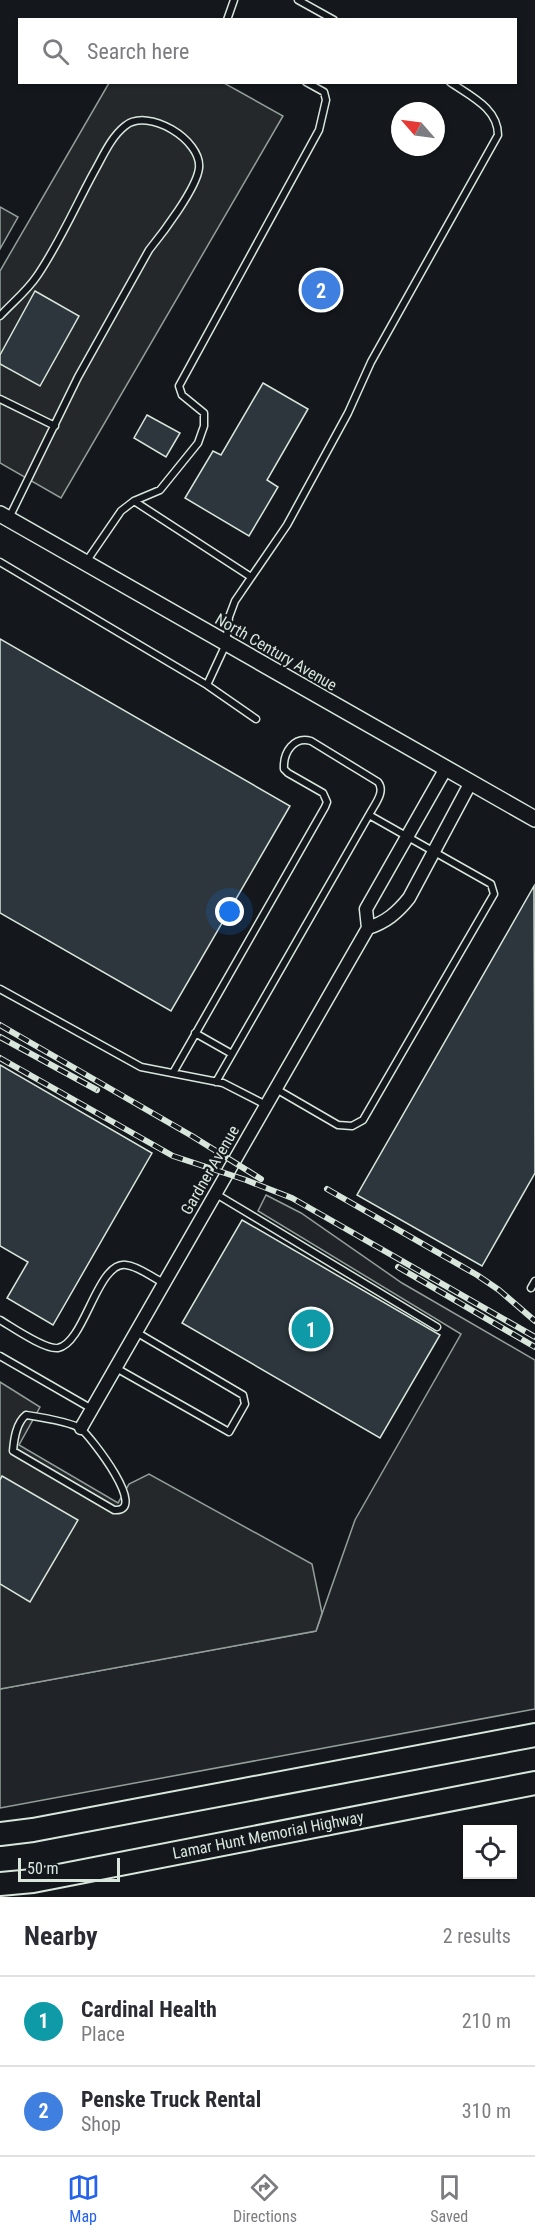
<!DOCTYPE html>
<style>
:root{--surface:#fff;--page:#f7f7f7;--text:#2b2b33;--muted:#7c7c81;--line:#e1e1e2;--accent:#2563eb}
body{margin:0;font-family:"Roboto Condensed",sans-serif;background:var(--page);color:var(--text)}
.controls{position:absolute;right:18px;bottom:18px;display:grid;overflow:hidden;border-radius:0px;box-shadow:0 2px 4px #0004}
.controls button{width:54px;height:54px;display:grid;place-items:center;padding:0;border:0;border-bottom:2px solid var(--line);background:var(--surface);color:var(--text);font:30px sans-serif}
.compass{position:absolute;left:391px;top:102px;width:54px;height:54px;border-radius:50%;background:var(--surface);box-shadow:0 2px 4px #0004;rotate:298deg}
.scale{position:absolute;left:18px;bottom:15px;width:102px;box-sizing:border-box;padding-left:6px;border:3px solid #d8e6dc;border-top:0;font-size:16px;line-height:21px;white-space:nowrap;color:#d8e6dc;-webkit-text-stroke:4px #14181c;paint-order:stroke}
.you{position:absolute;left:230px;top:912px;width:21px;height:21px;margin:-15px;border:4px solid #fff;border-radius:50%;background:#1a73e8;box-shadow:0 0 0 9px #1a73e833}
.badge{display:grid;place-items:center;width:39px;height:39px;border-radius:50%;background:var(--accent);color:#fff;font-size:20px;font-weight:700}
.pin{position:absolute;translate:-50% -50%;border:3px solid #fff;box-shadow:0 2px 6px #0006}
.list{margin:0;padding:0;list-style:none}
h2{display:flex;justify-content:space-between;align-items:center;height:78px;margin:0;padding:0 24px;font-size:26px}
h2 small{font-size:20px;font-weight:400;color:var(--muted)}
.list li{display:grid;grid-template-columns:39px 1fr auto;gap:18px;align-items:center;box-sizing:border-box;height:90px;padding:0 24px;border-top:2px solid var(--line)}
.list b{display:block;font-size:22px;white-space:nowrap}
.list p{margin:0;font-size:20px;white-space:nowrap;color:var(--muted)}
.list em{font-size:20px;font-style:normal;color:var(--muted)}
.icon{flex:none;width:33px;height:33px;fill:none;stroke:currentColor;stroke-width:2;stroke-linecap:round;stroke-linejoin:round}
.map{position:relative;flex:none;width:535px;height:1897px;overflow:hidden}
.search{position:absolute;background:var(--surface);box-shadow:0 2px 4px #0004;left:18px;right:18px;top:18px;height:66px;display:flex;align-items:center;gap:15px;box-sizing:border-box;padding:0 21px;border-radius:0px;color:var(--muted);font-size:22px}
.sheet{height:258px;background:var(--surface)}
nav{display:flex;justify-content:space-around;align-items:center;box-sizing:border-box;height:84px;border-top:2px solid var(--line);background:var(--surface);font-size:16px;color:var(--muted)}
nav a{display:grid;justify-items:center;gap:3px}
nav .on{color:var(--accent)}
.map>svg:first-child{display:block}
</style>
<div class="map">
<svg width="535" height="1897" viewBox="0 0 535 1897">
<rect width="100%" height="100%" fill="#14181c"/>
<!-- green -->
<path fill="#202428" stroke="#939e99" stroke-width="1.5" d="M266,1195L301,1213L402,1283L535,1360V1709L0,1808V1689L316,1631L355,1520L461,1334L258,1211Z"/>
<!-- parking -->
<path fill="#24282b" stroke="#939e99" stroke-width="1.5" d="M109,83H224L283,116L61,498L0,463V271Z
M0,207L18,217L0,249Z
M0,1382L40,1407L19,1445L118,1503L129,1484L149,1474L312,1564L322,1613L316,1631L0,1689Z"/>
<!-- building -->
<path fill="#2c363c" stroke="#d8e6dc" stroke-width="1.5" d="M35,291L79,316L40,386L0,364V355Z
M263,383L308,409L267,480L278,487L249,536L185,498L213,451L221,455Z
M147,415L180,433L166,457L134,438Z
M0,639L290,806L171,1011L0,913Z
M534,886L535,1173L482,1266L357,1195Z
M0,1065L152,1153L53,1325L7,1298L28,1262L0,1246Z
M242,1220L440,1335L380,1438L182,1323Z
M2,1476L78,1520L30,1602L0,1584V1480Z"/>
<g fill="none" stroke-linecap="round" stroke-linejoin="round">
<!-- service casing -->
<g stroke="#d8e6dc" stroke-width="9">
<path id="service" d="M298,0L334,20
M227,20L234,0
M0,316C12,303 27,291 37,276C59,244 76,205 94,172C103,156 111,137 125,126C148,107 202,140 199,168C197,188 162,234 149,250L78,377L9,518
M0,399L55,426
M134,501L251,577
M0,562L207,685L226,644L229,617L235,601L287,525L348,413L371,362L498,135C498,108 470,96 450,82
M86,562L121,511L134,501L160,490L198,443L204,426V413L182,395L179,386L319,130L326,100L324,92L306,82
M207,685L256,719
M0,989L141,1067L223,1083L266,1105
M195,1033L232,1054
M173,1073L325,807L327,802L323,793L288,773L284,769C283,752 294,736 311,741L378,782C386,792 374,805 369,815L491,884L494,894L363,1120L352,1126L338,1125L276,1089
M216,1082L369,815
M216,1194L437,1327
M531,1288L535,1281
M0,1320C12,1327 45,1350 58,1348C85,1343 97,1261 126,1265C138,1266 153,1278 164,1283
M0,1356L92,1409
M116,1368L229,1432L245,1404L243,1395L136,1332
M26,1415C39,1417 72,1422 81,1429C91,1437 150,1513 114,1510L13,1451C14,1439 16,1423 26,1415Z"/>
</g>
<!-- minor casing -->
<g stroke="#d8e6dc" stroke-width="15">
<path id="minor" d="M368,928C386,922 397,913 409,898L471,782
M81,1428L368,928L366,909L445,770"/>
</g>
<!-- tertiary casing -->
<g stroke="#d8e6dc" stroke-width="18">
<path id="tertiary" d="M0,514L535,819"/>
</g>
<!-- motorway casing -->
<g stroke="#d8e6dc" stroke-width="26">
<path id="motorway" d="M0,1834L33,1830L535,1735
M0,1884L33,1881L535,1783"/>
</g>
<!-- service -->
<use href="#service" stroke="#14181c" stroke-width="6"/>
<!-- minor -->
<use href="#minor" stroke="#14181c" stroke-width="12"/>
<!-- tertiary -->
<use href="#tertiary" stroke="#14181c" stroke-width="15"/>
<!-- motorway -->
<use href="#motorway" stroke="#14181c" stroke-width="22"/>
<!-- rail casing -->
<g stroke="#d8e6dc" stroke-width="6">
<path id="rail" d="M0,1025L192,1136L261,1179
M0,1037L97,1090
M0,1058L173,1156L246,1180L292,1198L535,1337
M327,1189L477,1275L499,1290L535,1321
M398,1267L535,1347"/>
</g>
<!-- rail -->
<use href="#rail" stroke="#14181c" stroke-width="4" stroke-dasharray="11" stroke-linecap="butt"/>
</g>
<g text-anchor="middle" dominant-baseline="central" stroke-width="4.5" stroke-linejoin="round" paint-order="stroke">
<!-- street labels -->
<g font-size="16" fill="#d8e6dc" stroke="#14181c">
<text transform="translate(276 652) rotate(30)">North Century Avenue</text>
<text transform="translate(210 1170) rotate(-60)">Gardner Avenue</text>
<text transform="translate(268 1835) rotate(-11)">Lamar Hunt Memorial Highway</text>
</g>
</g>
</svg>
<div class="controls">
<button><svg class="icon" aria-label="locate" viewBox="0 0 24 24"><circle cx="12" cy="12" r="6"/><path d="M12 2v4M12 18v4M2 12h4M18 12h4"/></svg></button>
</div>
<svg class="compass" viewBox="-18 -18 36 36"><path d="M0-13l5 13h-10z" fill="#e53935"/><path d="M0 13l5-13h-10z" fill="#7c7c81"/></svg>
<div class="scale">50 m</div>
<div class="you"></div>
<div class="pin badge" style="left:311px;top:1329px;background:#0f9aa8">1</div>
<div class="pin badge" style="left:321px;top:290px;background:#3f7fe0">2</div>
<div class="search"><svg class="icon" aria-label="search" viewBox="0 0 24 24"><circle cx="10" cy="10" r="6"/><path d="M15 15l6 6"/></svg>Search here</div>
</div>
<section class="sheet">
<h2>Nearby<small>2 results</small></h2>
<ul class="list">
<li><span class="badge" style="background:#0f9aa8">1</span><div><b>Cardinal Health</b><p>Place</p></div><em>210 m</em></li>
<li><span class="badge" style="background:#3f7fe0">2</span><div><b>Penske Truck Rental</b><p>Shop</p></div><em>310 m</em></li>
</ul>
</section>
<nav>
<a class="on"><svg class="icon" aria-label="map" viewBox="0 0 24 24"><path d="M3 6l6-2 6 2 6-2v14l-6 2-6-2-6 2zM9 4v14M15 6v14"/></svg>Map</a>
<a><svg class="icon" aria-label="directions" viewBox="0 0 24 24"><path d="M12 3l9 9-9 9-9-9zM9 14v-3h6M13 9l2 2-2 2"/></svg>Directions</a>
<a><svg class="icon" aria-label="saved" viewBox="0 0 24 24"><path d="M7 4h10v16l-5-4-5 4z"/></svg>Saved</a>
</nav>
